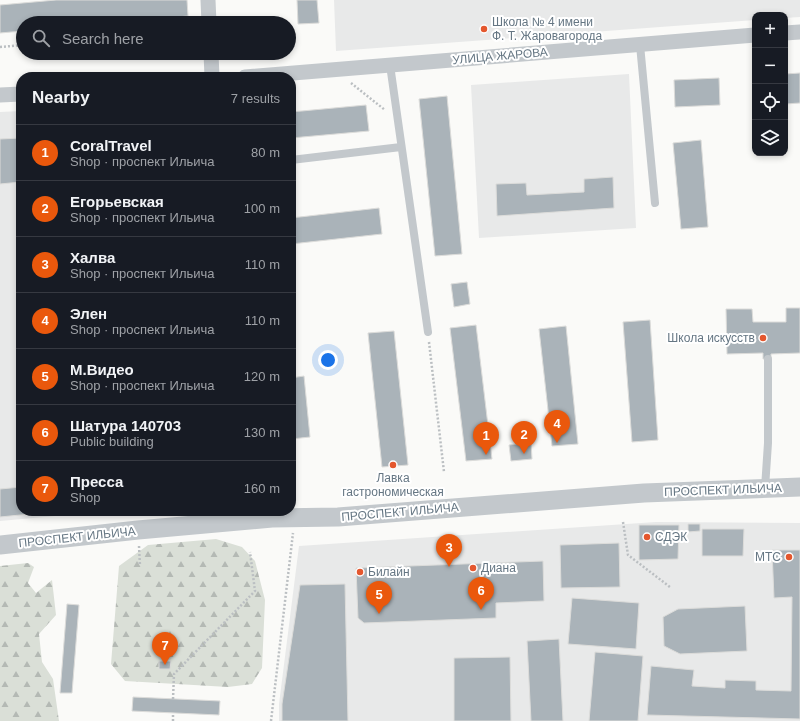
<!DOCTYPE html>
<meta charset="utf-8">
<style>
:root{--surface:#171b24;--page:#20242c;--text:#f1f3f6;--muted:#9ea1a6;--line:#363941;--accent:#ea580c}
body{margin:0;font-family:Helvetica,sans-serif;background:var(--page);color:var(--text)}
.controls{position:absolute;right:12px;top:12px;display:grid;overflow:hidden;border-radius:8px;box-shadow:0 2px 6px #0003}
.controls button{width:36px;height:36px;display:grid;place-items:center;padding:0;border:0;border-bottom:1px solid var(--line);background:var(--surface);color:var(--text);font:20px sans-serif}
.you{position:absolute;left:328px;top:360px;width:14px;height:14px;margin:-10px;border:3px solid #fff;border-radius:50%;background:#1a73e8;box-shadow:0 0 0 6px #1a73e833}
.badge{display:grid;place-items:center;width:26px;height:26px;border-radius:50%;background:var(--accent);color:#fff;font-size:13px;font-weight:700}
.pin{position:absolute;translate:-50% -33px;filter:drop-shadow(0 1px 2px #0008)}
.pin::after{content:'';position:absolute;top:21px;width:14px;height:12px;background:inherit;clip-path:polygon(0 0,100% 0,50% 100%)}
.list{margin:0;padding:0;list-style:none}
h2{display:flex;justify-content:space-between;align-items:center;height:52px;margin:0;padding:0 16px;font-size:17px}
h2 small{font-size:13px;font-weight:400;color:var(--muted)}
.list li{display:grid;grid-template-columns:26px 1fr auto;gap:12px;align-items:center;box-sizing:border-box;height:56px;padding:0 16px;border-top:1px solid var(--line)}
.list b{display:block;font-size:15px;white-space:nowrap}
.list p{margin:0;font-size:13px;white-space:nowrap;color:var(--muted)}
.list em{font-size:13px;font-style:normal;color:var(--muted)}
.icon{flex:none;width:22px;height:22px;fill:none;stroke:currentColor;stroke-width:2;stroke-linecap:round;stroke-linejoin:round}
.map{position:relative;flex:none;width:800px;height:721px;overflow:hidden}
.search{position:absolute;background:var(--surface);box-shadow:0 2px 6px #0003;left:16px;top:16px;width:280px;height:44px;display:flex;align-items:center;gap:10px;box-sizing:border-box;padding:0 14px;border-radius:22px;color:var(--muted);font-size:15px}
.panel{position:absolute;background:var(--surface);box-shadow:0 2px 6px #0003;left:16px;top:72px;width:280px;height:444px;border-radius:16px}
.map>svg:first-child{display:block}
</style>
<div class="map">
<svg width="800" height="721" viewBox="0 0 800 721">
<defs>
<pattern id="forest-firs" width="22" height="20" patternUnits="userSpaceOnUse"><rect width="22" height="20" fill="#dadfd7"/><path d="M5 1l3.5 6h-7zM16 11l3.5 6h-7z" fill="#b4b9b4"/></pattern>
</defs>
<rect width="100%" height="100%" fill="#fafaf8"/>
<!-- built -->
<path fill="#e8e9e9" d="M334,0H800V17L785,18V15H755V20L336,51Z
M629,74L636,228L479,238L471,85Z
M21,111V511H111L0,521V112Z
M656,522L800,523V721H279V704L299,546Z"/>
<!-- forest -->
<path fill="url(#forest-firs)" d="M216,539L242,547L255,561L265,600L262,668L252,684L228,687L125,681L111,664L119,566L148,545Z
M28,563L34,567L28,583L36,593L52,580L56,615L39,634L42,662L53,679L59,721H0V566Z"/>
<!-- building -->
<path fill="#aab3b9" stroke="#dcdcda" d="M56,0H187L188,16L109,23H23V31L0,33V5Z
M297,0H317L319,23L298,24Z
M800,73V103L785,104V74Z
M719,78L720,105L675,107L674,80Z
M447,96L462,254L435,256L419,99Z
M366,105L369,131L291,138V112Z
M21,138V182L0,184V139Z
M701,140L708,227L681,229L673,143Z
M613,177L614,208L497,216L496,184L526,183L527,195L584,192V179Z
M379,208L382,234L291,244V218Z
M467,282L470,304L454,307L451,284Z
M786,308H800V353L771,354V359H763V353L727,354L726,309H752L753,322H786Z
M650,320L658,440L632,442L623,322Z
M476,325L492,459L466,461L450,328Z
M566,326L578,444L552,446L539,329Z
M394,331L408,465L382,467L368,333Z
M304,376L310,437L291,439V378Z
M531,442L532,459L511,461L509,445Z
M21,487V511H61L0,517V489Z
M688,524H700V531L688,532Z
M639,525H679L678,559L639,560Z
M702,529H744L743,556H702Z
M619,543L620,587L561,588L560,545Z
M772,550H800V719L647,715L651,666L694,670L692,686L725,688V680L756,681V690L791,691L792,597L774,598Z
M543,561L544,601L496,603V618L364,623L358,618L356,568Z
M345,584L348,721H282V704L300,585Z
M572,598L639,603L636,649L568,644Z
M67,604L79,605L72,693H60Z
M745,606L747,651L680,654L664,646L663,617L678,609Z
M559,639L563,721H531L527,641Z
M595,652L643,656L638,721H589Z
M510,657L511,721H454V658Z
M159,661H171L170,669H159Z
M133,697L220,701L219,715L132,711Z"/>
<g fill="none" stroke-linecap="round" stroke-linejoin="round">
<!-- path -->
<path stroke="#bbbfc2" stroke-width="2.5" stroke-dasharray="2 2" stroke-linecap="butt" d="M0,47L23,45
M351,83L385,110
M429,342L444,472
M291,491L292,502
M623,522L628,555L670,587
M139,546L140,566
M173,699L174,674L255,591L250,552
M173,721V713
M271,721L293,533"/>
<!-- service -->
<path stroke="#c3c8cc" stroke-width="8" d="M640,45L655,203
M390,65L428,332
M291,160L401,147
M765,488L768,443V359"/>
<!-- minor -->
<path stroke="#c3c8cc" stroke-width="15" d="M208,0L209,23
M785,33L800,32
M211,53L212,77
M245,77L755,35
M0,95L21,94"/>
<!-- tertiary -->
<path stroke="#c3c8cc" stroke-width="19" d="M0,545L138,530L272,518L338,517L644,493L800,487"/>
</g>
<!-- markers -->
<g fill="#e4572e" stroke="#fff" stroke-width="1.5">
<circle cx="484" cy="29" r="4"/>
<circle cx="763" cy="338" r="4"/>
<circle cx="393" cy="465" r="4"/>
<circle cx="647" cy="537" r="4"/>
<circle cx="789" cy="557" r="4"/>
<circle cx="473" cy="568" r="4"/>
<circle cx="360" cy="572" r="4"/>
</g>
<g text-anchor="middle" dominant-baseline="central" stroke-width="4" stroke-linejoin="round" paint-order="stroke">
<!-- poi labels -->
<g font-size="12" fill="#657683" stroke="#fff" text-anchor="start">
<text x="492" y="22">Школа № 4 имени<tspan x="492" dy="14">Ф. Т. Жаровагорода</tspan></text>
<text x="755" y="338" text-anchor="end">Школа искусств</text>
<text x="393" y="478" text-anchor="middle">Лавка<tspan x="393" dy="14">гастрономическая</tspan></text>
<text x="655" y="537">СДЭК</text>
<text x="781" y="557" text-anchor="end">МТС</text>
<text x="481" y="568">Диана</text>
<text x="368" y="572">Билайн</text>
</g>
<!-- street labels -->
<g font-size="12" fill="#657683" stroke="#fff">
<text transform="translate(500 56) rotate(-5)">УЛИЦА ЖАРОВА</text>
<text transform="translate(723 490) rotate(-2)">ПРОСПЕКТ ИЛЬИЧА</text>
<text transform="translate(400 512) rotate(-5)">ПРОСПЕКТ ИЛЬИЧА</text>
<text transform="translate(77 537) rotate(-6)">ПРОСПЕКТ ИЛЬИЧА</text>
</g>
</g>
</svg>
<div class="controls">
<button>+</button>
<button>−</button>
<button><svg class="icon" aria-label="locate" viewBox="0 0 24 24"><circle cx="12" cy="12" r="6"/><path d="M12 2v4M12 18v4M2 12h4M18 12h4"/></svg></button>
<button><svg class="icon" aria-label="layers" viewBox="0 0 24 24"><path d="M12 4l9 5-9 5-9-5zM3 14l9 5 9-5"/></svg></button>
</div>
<div class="you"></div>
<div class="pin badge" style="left:486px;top:455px">1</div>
<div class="pin badge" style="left:524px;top:454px">2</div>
<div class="pin badge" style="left:449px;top:567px">3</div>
<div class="pin badge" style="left:557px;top:443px">4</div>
<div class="pin badge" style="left:379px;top:614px">5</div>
<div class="pin badge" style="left:481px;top:610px">6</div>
<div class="pin badge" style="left:165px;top:665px">7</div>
<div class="search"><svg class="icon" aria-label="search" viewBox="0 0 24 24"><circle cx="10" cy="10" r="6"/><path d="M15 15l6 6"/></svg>Search here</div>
<section class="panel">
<h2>Nearby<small>7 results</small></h2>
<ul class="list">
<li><span class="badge">1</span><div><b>CoralTravel</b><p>Shop · проспект Ильича</p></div><em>80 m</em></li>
<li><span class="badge">2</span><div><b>Егорьевская</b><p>Shop · проспект Ильича</p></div><em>100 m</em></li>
<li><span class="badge">3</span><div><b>Халва</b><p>Shop · проспект Ильича</p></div><em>110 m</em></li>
<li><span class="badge">4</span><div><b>Элен</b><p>Shop · проспект Ильича</p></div><em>110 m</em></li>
<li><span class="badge">5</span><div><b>М.Видео</b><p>Shop · проспект Ильича</p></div><em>120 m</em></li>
<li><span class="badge">6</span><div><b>Шатура 140703</b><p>Public building</p></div><em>130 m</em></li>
<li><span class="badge">7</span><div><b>Пресса</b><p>Shop</p></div><em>160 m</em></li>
</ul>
</section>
</div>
